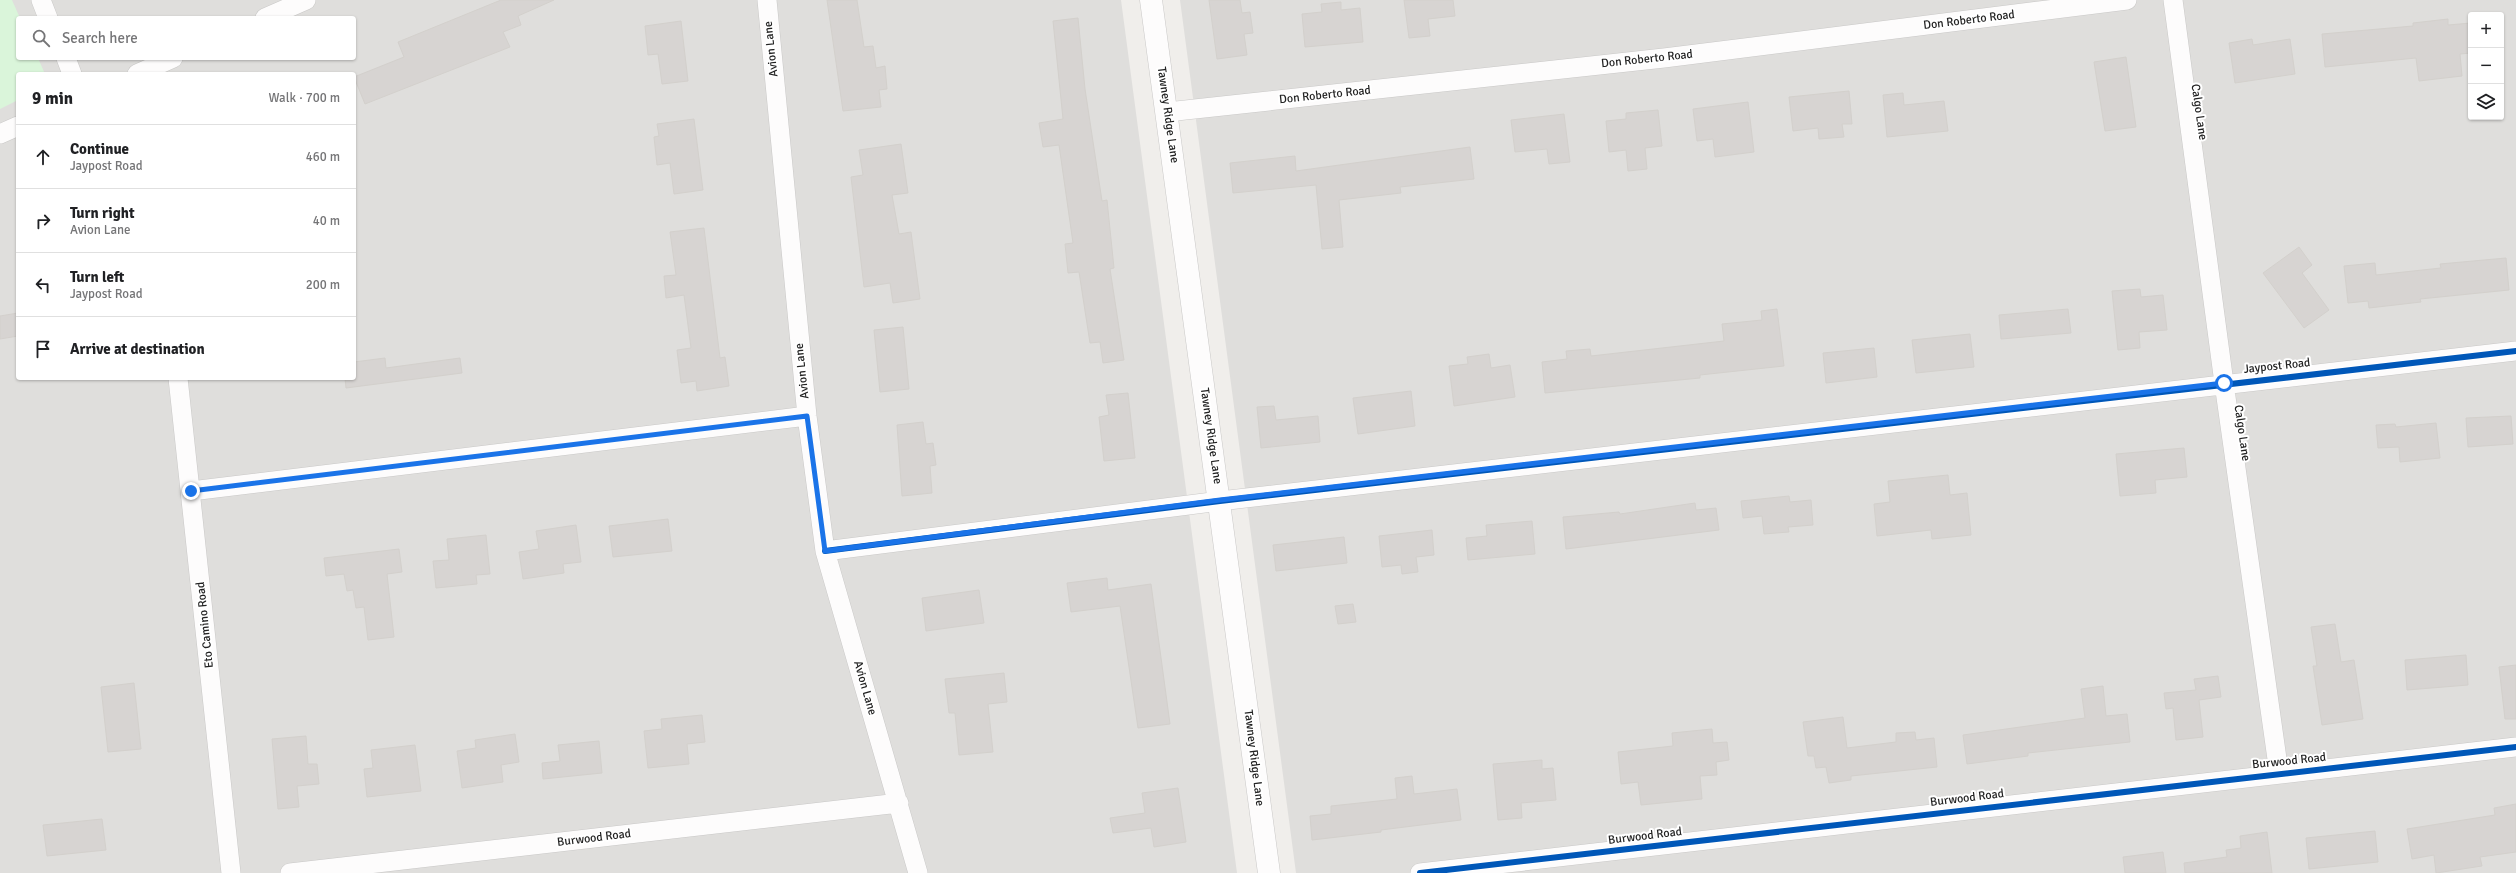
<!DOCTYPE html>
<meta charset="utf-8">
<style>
:root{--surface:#fff;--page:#f6f6f6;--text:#202124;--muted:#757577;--line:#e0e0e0}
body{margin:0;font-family:Signika,sans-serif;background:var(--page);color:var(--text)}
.controls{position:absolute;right:12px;top:12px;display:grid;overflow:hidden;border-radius:4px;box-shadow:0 1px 3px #0004}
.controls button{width:36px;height:36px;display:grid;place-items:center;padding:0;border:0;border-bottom:1px solid var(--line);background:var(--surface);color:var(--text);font:20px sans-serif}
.stop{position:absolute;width:12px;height:12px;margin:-9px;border:3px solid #1a73e8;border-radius:50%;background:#fff}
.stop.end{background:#1a73e8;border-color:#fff;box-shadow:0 1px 4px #0008}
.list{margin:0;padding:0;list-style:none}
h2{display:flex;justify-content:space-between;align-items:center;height:52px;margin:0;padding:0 16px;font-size:17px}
h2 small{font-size:13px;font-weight:400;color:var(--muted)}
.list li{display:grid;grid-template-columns:26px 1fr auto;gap:12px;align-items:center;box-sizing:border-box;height:64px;padding:0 16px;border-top:1px solid var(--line)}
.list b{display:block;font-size:15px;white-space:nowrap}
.list p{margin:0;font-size:13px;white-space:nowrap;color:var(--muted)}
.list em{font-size:13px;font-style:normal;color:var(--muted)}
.icon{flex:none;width:22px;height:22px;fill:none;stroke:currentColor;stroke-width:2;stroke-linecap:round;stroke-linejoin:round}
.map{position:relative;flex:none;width:2516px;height:873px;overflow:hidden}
.search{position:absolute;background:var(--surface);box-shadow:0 1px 3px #0004;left:16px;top:16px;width:340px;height:44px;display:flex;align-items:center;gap:10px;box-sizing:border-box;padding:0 14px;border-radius:4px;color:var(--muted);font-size:15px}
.panel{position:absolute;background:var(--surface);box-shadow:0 1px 3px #0004;left:16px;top:72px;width:340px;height:308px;border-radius:4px}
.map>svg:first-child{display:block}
</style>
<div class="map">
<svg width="2516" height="873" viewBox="0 0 2516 873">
<rect width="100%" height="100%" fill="#f0eeeb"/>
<!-- residential -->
<path fill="#dfdedc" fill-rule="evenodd" d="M0,0H1121L1237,873H0ZM18,18H354V58H18ZM18,74H354V378H18Z
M1180,0H2516V873H1296ZM2471,15H2501V117H2471Z"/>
<!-- park -->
<path fill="#daf5da" d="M0,0H12L20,18H18V58H38L45,74H18V100L0,109Z"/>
<!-- building -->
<path fill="#d7d4d2" stroke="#d3d0cc" d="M501,0H554L518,16L521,25L503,32L510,47L365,104L354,77L404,57L398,42Z
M827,0H857L864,47L873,46L876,68L885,66L887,89L879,90L881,107L843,111Z
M1209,0H1240L1242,13L1250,12L1253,33L1244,34L1247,55L1217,59Z
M1404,0H1453L1455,16L1428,19L1430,36L1409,38Z
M1341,2V10L1360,8L1363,42L1305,47L1302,14L1322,12L1321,4Z
M1078,18L1085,89L1102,201L1107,200L1114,268L1110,269L1124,360L1103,363L1100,342L1090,343L1079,272L1068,273L1065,244L1073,243L1059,145L1043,147L1039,123L1063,119L1053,21Z
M2448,19V25L2471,23V53L2460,54L2462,76L2419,81L2416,58L2325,67L2322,34L2413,26V23Z
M681,21L688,81L662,84L658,54L648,55L645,26Z
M2252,39L2253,45L2290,39L2295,74L2235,83L2229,43Z
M2126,57L2136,127L2105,131L2094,62Z
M1849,91L1852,124H1842L1844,137L1819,139L1818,128L1793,131L1789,97Z
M1903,93L1904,105L1944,101L1948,131L1887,137L1883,95Z
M1748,102L1754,152L1715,157L1713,139L1697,141L1693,109Z
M1658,110L1662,146L1645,148L1647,169L1628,171L1626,150L1609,152L1606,121L1626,119V113Z
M1564,114L1570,162L1549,164L1547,149L1515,152L1511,120Z
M694,119L703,190L674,194L670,163L657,165L654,137L659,136L657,124Z
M901,144L908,193L892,195L899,234L911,232L920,299L893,303L890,283L864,287L851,177L863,175L859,150Z
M1470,147L1474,179L1400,187L1401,193L1339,200L1343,247L1322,249L1316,185L1233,193L1230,163L1295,156L1296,171Z
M704,228L720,358L725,357L729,386L697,391L696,381L681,383L677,350L691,348L684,295L666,298L664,276L676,275L670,232Z
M2299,247L2312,265L2302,273L2329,310L2304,328L2263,273Z
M2506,258L2509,290L2420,299L2421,302L2369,308L2368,301L2348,303L2344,266L2375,263L2376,275L2441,268L2440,264Z
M2140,289L2141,297L2163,295L2167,330L2139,332L2140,348L2118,350L2112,291Z
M1777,309L1784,366L1700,375V378L1545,393L1542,362L1567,359L1566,351L1590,349L1591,356L1724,341L1722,324L1762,320L1761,311Z
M2068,309L2071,333L2001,339L1999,315Z
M18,313V336L0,339V316Z
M903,327L909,389L880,392L874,330Z
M1970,334L1974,367L1916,373L1912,340Z
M1874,348L1877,377L1826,383L1823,353Z
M1489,354L1491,368L1510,365L1515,397L1454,406L1449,366L1468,364L1467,357Z
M385,358L386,368L460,358L462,373L346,388L345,378H354V362Z
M1411,391L1415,426L1358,434L1353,398Z
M1128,393L1135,458L1104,461L1099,417L1109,415L1106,395Z
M1274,406L1276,420L1318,416L1320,442L1261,448L1257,407Z
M2511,416L2513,444L2468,447L2466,418Z
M923,422L926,444L933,443L936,465L930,466L932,493L902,496L897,425Z
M2436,423L2440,458L2400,462L2399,447L2378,448L2376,425L2395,424L2396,427Z
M2184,448L2187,477L2155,480L2156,493L2120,496L2116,454Z
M1948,475L1950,495L1967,493L1971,535L1932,539L1931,530L1877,536L1874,504L1890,502L1888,481Z
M1789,496L1790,502L1811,500L1813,525L1788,527L1789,532L1764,534L1762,516L1743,518L1741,501Z
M1695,503L1696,510L1716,508L1719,530L1566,549L1563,517L1619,512L1620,514Z
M668,519L672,551L613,557L609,526Z
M1532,521L1535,554L1468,560L1466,538L1487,536L1486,525Z
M576,525L581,562L563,564L564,573L523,579L519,552L539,549L536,531Z
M1432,530L1434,555L1416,557L1418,572L1402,574L1401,565L1382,567L1379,536Z
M486,535L490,574L476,575L477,584L436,588L433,561L449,560L447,539Z
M1344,537L1347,563L1276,571L1273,545Z
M399,549L402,572L387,574L394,637L368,640L364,607L356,608L353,590L347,591L344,574L326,576L324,558Z
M1107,578L1108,590L1151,584L1170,724L1138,728L1120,606L1071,612L1067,583Z
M979,590L984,623L926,631L922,598Z
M1353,604L1356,622L1338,624L1335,606Z
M2335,624L2341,662L2354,660L2363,719L2322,725L2313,666H2317L2311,627Z
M2466,655L2468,685L2407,690L2405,660Z
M2516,665V719H2505L2499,667Z
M1004,673L1007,702L988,704L993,752L959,755L955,713H949L945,679Z
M2218,676L2221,697L2199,700L2203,737L2176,740L2173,708L2166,709L2164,693L2196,690L2194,679Z
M134,683L141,749L108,752L101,687Z
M2103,686L2106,716L2127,714L2130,742L2028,753V756L1967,764L1963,735L2085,718L2081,689Z
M702,715L705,742L687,744L689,764L648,768L644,731L662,729L661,719Z
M1843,717L1847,748L1896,742V733L1915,732L1916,740L1934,738L1937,767L1851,776V780L1829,783L1826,767L1816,768L1814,756H1808L1803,722Z
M1712,729L1713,743L1727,742L1729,760L1716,762L1717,775L1700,776L1702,799L1641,805L1638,782L1621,784L1618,752L1673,746L1672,733Z
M515,734L519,762L501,765L503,782L462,788L457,751L476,748L475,740Z
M306,736L308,764H317L319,784L297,786L299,807L278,809L272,739Z
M599,741L602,773L543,779L542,763L560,761L558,745Z
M415,745L421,791L367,797L364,769L373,768L371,750Z
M1542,760V769L1553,768L1556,800L1521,803L1522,818L1498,820L1493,764Z
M1412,776L1414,794L1457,789L1461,820L1381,830V832L1312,840L1310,816L1331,814V806L1397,799L1395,778Z
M1178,788L1186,842L1154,847L1151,828L1113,833L1110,818L1145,813L1142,793Z
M2516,804V852L2480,857L2482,866L2436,873L2434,855L2412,859L2407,829L2495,815L2494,808Z
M102,819L106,850L47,856L43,825Z
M2375,831L2378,862L2309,869L2306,838Z
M2267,832L2272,873H2185L2184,863L2227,857L2226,850L2241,848L2240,836Z
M2163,852L2166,873H2125L2123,857Z"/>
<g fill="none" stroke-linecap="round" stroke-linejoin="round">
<!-- minor casing -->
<g stroke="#c9c8c7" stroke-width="20">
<path id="minor" d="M41,0L48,18
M767,0L807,416L825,551L918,873
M2173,0L2224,383L2279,773
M265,18L306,0
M66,58L72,74
M137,74L173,58
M1167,112L1664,58L2127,0
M0,134L18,126
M178,378L231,873
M191,491L807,416
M825,551L1220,501L2516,351
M290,873L899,803
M1420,873L2516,747"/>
</g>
<!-- tertiary casing -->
<g stroke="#c9c8c7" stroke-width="23">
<path id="tertiary" d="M1151,0L1269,873"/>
</g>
<!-- minor -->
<use href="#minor" stroke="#fdfcfc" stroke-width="19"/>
<!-- tertiary -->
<use href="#tertiary" stroke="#fdfcfc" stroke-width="22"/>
<!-- cycleway casing -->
<g stroke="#fff" stroke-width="8">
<path id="cycleway" d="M825,551L1220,501L2516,351
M1420,873L2516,747"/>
</g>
<!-- cycleway -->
<use href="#cycleway" stroke="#0057b8" stroke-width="6"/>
</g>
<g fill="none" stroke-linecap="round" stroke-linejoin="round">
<!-- route -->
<path stroke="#1a73e8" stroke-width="5" d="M191,491L807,416L825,551L1220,500L2224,383"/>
</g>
<g text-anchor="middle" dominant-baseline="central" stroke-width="4" stroke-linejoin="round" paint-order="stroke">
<!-- street labels -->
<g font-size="12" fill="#222" stroke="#fff">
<text transform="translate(1969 20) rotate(-7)">Don Roberto Road</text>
<text transform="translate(771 49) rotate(-96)">Avion Lane</text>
<text transform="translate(1647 59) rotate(-6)">Don Roberto Road</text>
<text transform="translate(1325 95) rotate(-6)">Don Roberto Road</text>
<text transform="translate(2199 112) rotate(82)">Calgo Lane</text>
<text transform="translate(1168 115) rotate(82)">Tawney Ridge Lane</text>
<text transform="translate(2277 366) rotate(-6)">Jaypost Road</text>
<text transform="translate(802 371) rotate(-96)">Avion Lane</text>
<text transform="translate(2242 433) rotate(82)">Calgo Lane</text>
<text transform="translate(1211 436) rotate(82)">Tawney Ridge Lane</text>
<text transform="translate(205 625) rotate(-96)">Eto Camino Road</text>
<text transform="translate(865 688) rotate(74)">Avion Lane</text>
<text transform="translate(1254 758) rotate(83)">Tawney Ridge Lane</text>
<text transform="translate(2289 761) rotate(-6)">Burwood Road</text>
<text transform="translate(1967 798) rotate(-7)">Burwood Road</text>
<text transform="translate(1645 836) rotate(-7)">Burwood Road</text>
<text transform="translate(594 838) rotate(-7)">Burwood Road</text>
</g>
</g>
</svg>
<div class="controls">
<button>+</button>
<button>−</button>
<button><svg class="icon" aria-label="layers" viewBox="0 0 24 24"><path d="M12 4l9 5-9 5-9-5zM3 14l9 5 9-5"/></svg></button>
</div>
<div class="stop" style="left:2224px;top:383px"></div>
<div class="stop end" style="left:191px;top:491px"></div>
<div class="search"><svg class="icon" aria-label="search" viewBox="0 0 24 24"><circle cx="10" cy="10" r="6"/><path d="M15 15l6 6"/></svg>Search here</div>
<section class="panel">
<h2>9 min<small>Walk · 700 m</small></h2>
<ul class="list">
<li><svg class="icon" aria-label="ahead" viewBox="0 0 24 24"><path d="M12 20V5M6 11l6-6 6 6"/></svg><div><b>Continue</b><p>Jaypost Road</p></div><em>460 m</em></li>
<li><svg class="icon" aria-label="right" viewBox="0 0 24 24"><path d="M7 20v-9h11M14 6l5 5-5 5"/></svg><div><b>Turn right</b><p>Avion Lane</p></div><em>40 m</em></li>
<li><svg class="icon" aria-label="left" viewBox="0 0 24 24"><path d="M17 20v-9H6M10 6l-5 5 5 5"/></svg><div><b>Turn left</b><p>Jaypost Road</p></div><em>200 m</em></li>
<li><svg class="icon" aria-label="arrive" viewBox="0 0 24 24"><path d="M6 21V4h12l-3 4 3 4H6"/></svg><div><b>Arrive at destination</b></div></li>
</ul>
</section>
</div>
